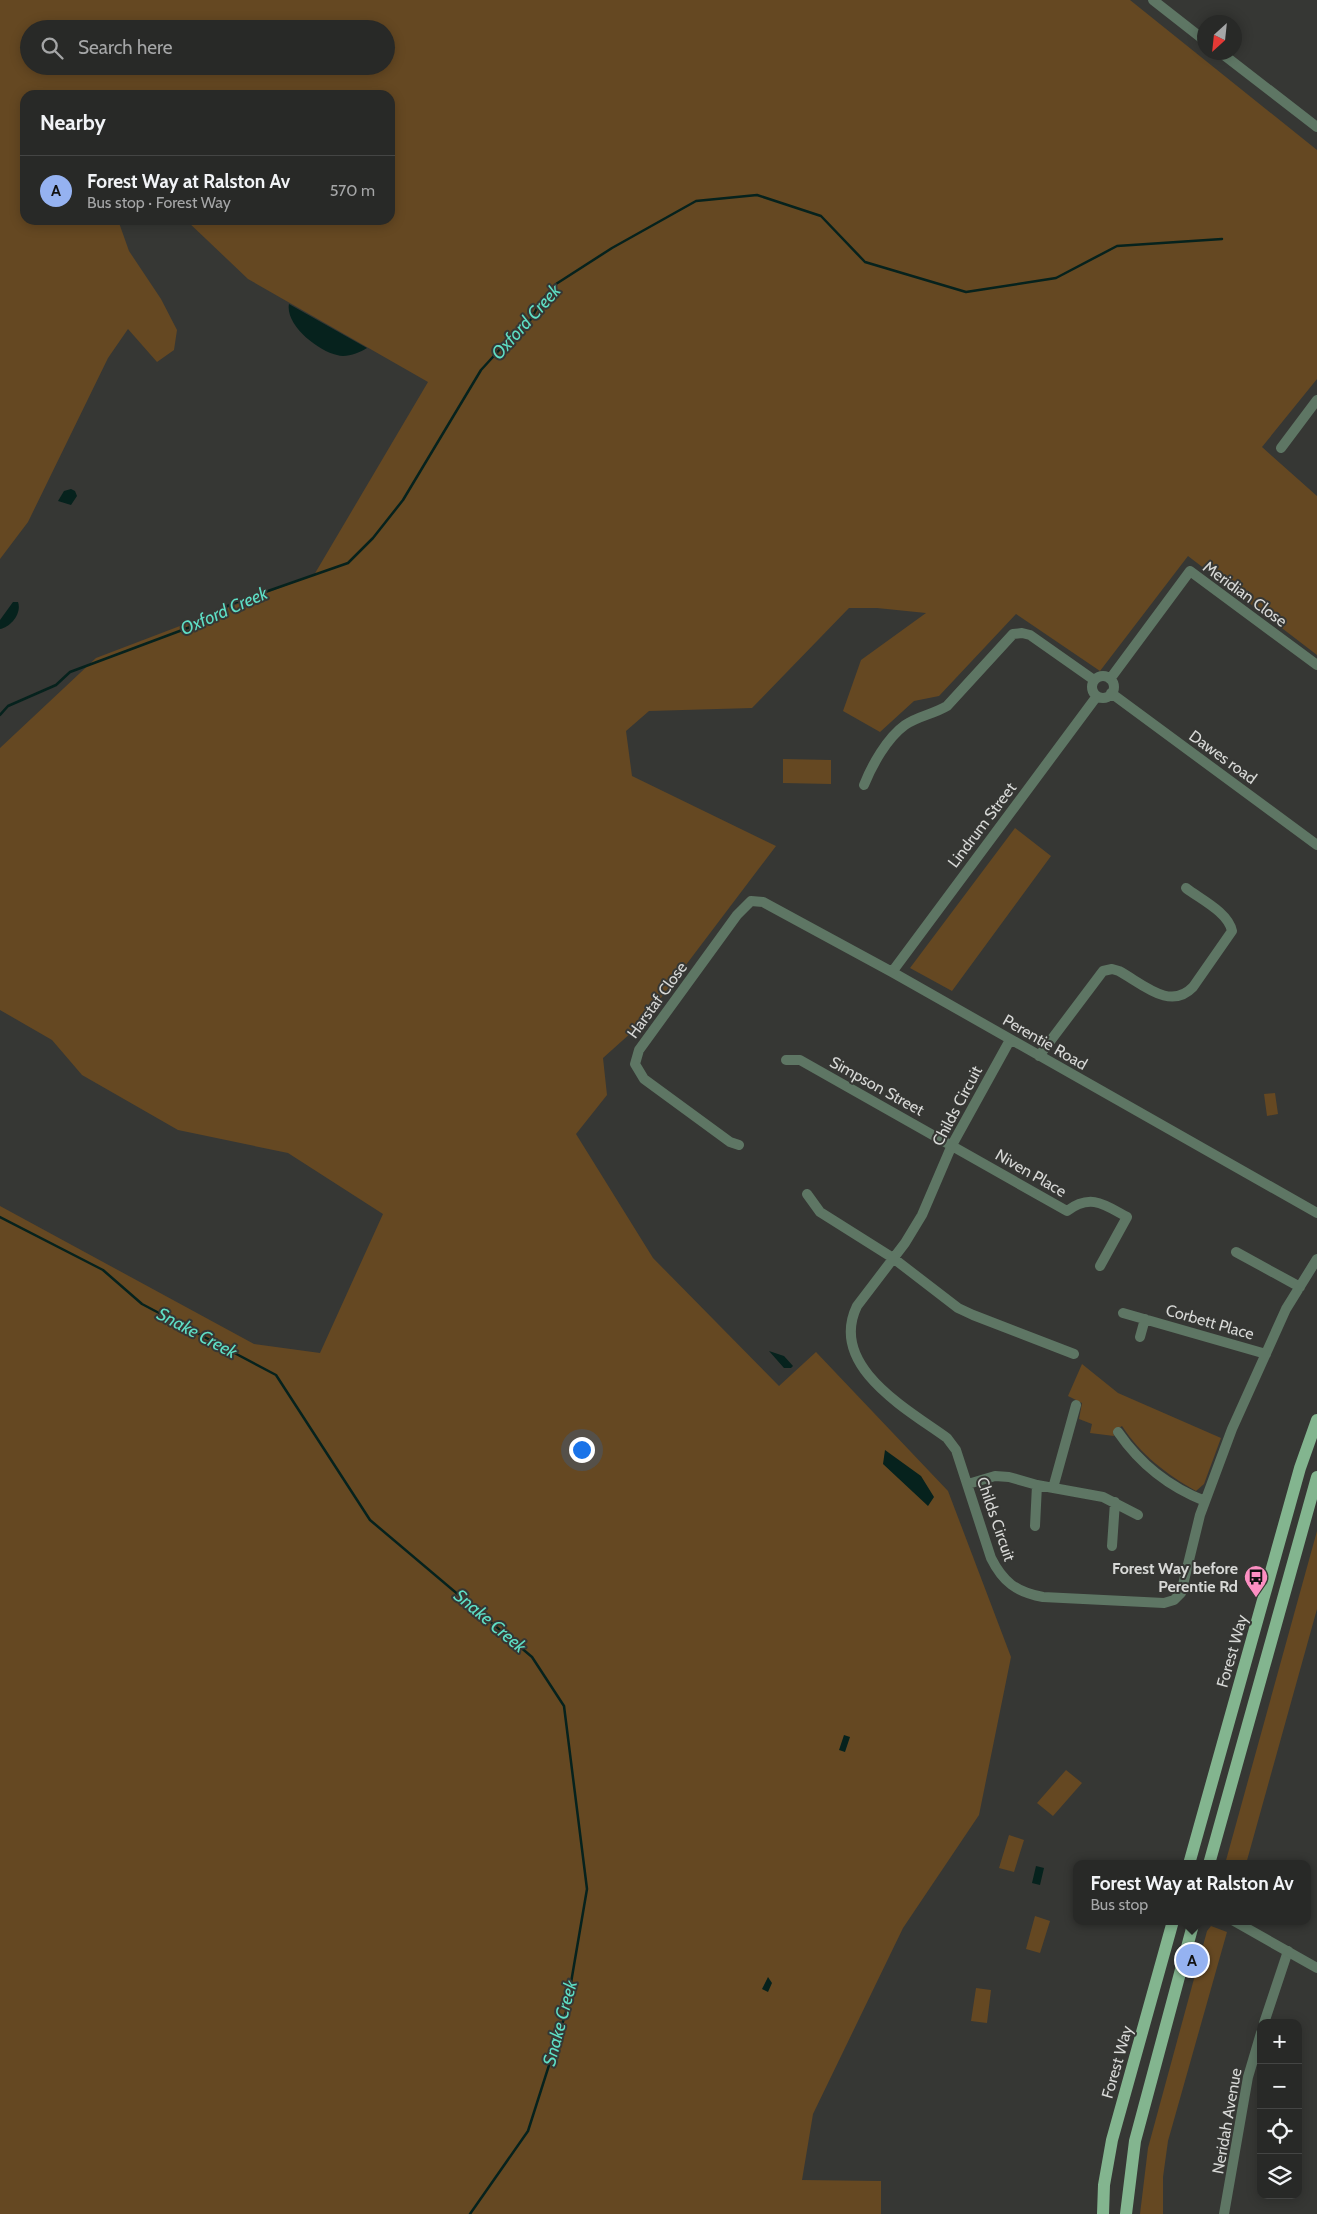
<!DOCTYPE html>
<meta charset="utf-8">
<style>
:root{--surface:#282927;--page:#343533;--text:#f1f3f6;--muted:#a5a6a7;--line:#444544;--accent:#95b2f1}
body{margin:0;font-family:Cabin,sans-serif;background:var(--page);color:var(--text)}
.controls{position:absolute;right:15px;bottom:15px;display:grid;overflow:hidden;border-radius:10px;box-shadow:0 2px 12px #0003}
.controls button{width:45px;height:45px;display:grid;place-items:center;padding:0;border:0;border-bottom:1px solid var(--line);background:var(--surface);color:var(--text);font:25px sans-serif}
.compass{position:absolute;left:1197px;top:15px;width:45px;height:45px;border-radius:50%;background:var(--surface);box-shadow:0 2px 12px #0003;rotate:207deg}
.you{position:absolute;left:581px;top:1449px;width:18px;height:18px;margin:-12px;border:4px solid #fff;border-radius:50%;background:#1a73e8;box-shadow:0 0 0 8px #1a73e833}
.badge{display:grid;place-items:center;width:32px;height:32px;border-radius:50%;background:var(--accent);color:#111;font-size:16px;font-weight:700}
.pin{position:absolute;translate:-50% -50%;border:2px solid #fff;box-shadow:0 1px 5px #0006}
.popup{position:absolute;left:1073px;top:1860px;width:238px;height:65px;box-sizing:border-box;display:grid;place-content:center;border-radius:10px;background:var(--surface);filter:drop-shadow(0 1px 4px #0005);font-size:16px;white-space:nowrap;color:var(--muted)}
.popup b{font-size:19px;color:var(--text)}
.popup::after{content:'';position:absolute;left:50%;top:100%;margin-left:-10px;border:10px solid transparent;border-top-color:var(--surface)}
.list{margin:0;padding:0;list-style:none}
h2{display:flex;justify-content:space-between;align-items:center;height:65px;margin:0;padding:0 20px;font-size:21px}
h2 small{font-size:16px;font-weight:400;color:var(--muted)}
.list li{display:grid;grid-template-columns:32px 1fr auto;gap:15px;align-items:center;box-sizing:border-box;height:70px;padding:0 20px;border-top:1px solid var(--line)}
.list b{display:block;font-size:19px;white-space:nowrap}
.list p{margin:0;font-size:16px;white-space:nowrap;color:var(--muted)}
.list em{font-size:16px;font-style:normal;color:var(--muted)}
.icon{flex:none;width:28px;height:28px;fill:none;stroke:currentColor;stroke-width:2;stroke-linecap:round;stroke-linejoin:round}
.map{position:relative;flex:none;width:1317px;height:2214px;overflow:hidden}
.search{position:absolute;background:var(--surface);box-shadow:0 2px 12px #0003;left:20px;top:20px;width:375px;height:55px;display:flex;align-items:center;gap:12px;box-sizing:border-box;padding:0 18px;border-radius:28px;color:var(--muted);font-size:19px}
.panel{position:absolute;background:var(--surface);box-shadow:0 2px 12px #0003;left:20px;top:90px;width:375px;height:135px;border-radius:15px}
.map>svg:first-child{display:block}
</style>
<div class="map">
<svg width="1317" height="2214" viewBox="0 0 1317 2214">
<rect width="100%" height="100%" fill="#363734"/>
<!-- green -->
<path fill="#654822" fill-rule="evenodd" d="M0,0H1130L1317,150V379L1262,447L1317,496V655L1188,556L1100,671L1016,614L939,696L914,701L880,732L843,711L861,660L926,613L877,608H849L752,708L649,711L626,731L632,776L776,846L642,1023L603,1058L607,1095L576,1134L653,1258L779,1386L816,1352L948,1491L1011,1657L979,1815L903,1928L813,2114L802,2180L881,2181V2214H0V1206L254,1344L320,1353L383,1214L288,1153L178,1130L82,1075L52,1040L0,1010V748L96,658L314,575L428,382L248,279L186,220H390V95H25V220H118L129,251L161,299L177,330L174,350L157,362L128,329L108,358L28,522L0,559ZM29,29H386V66H29Z
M783,759L831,760V784L783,783Z
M1015,828L1051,856L952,991L910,968Z
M1275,1093L1278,1114L1267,1116L1264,1094Z
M1082,1364L1118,1393L1221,1438L1204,1484L1196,1491C1166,1474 1141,1455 1122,1426L1113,1432L1114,1436L1090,1433L1092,1424L1079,1419L1082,1403L1068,1396Z
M1317,1531V1609L1246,1864H1225Z
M1066,1770L1082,1783L1053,1816L1037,1803Z
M1009,1835L1024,1840L1014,1872L999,1868Z
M1035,1916L1050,1921L1040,1953L1026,1949Z
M1211,1926L1227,1932L1168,2141L1163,2177V2214H1140L1148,2148L1207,1931Z
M976,1988L991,1990L987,2023L971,2021Z"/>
<!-- water -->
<path fill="#06221d" d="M289,304L367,348C359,353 346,358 337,355C318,351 285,325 289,304Z
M71,489L75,491L77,496L71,505L58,501L64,491Z
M13,602H18C22,613 11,627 0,629V620Z
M769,1351L784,1356L793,1366L791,1368H784Z
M885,1450L921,1476L934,1497L928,1506L883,1464Z
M844,1735L850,1737L845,1752L839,1750Z
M1036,1866L1044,1868L1040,1885L1032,1883Z
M768,1977L772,1983L768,1992L762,1989Z"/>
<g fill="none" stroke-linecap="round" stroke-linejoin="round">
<!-- stream -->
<path stroke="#06221d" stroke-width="2.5" d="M0,715L8,706L56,685L70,672L193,626L231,604L348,563L373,538L403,500L481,370L502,347L527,326L541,301L556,284L612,248L696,201L757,195L821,216L865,262L966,292L1056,278L1117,246L1222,239
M0,1217L103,1270L142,1304L276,1375L370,1520L532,1657L564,1706L587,1889L566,2012L528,2131L470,2214"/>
<!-- minor -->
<path stroke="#5e7664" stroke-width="10" d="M1153,0L1204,40
M1220,52L1317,127
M1281,448L1317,400
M1092 687a11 11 0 1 1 22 0a11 11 0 1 1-22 0Z
M1110,679L1190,571L1317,665
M1111,693L1317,845
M864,785C872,765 887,738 905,725C918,716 934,714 947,706L1013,634L1022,633L1030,635L1094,680
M892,972L1097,696
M1010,1040L952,1145L922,1215L905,1243L857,1306C828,1366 907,1409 947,1438L956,1450L991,1558C1003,1582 1016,1592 1043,1597L1164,1603L1174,1600L1181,1593L1200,1515L1232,1429L1286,1309L1317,1259
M1039,1056L1103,971L1112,969L1119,971C1143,984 1170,1011 1193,987L1232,931C1228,912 1200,899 1186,888
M786,1060H800L1067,1211C1091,1193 1105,1205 1127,1217L1100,1266
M739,1145L730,1142L644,1079L635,1064L639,1050L737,915L751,901L763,902L892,972L1317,1213
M807,1194L820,1212L893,1258L958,1308L973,1315L1074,1354
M1236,1252L1300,1287
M1123,1313L1266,1354
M1140,1337L1145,1319
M1118,1432C1140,1464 1169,1487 1205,1501
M968,1484L995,1476L1009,1477L1037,1485L1103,1497L1138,1515
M1053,1488L1076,1405
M1035,1526L1037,1485
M1112,1546L1115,1502
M1264,2023L1288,1951
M1224,2214L1248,2077L1261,2033"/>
<!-- tertiary -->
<path stroke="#5e7664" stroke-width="10" d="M1234,1921L1317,1968"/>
<!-- primary -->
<path stroke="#83b58f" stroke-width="12" d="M1189,1864L1300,1468L1317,1420
M1209,1864L1317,1477
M1103,2214L1104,2185L1112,2140L1173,1921
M1126,2214L1135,2141L1194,1921"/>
</g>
<!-- icons -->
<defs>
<g id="bus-pin" transform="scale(1.25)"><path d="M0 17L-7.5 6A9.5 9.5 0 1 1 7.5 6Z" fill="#fc8fc2" stroke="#363734"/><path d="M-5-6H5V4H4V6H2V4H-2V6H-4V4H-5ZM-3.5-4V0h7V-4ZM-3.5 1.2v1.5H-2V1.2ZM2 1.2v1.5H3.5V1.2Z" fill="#111"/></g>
</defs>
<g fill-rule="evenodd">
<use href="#bus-pin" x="1256" y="1577"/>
</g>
<g text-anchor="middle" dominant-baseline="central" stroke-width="4" stroke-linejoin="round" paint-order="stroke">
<!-- street labels -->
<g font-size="16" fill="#d7d8d6" stroke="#363734">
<text transform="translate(1245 594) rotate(36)">Meridian Close</text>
<text transform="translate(1223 757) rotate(36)">Dawes road</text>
<text transform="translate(982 825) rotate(-53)">Lindrum Street</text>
<text transform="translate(657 1000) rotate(-54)">Harstaf Close</text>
<text transform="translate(1045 1042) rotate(30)">Perentie Road</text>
<text transform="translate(877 1086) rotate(29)">Simpson Street</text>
<text transform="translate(957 1106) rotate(-62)">Childs Circuit</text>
<text transform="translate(1031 1173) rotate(30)">Niven Place</text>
<text transform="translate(1210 1322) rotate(16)">Corbett Place</text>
<text transform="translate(996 1519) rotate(71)">Childs Circuit</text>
<text transform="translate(1232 1651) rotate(-74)">Forest Way</text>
<text transform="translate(1117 2062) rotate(-74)">Forest Way</text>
<text transform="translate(1227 2121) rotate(-80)">Neridah Avenue</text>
</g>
<!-- poi labels -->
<g font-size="16" font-weight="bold" fill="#d7d8d6" stroke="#363734" text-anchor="end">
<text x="1238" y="1568">Forest Way before<tspan x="1238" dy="18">Perentie Rd</tspan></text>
</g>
<!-- water labels -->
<g font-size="18" font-style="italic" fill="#5edec5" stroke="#363734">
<text transform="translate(526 322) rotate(-48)">Oxford Creek</text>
<text transform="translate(224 611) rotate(-24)">Oxford Creek</text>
<text transform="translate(197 1333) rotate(28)">Snake Creek</text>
<text transform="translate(490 1621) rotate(40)">Snake Creek</text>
<text transform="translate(560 2023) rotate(-75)">Snake Creek</text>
</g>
</g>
</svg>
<div class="controls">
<button>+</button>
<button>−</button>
<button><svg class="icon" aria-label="locate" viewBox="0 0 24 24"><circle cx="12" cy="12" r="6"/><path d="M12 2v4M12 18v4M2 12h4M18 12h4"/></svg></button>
<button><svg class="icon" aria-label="layers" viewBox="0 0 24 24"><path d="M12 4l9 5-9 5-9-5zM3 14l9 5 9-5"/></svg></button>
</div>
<svg class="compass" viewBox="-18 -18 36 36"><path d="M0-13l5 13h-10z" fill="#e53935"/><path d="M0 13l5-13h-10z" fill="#a5a6a7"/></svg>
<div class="you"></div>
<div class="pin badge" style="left:1192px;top:1960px">A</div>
<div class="popup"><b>Forest Way at Ralston Av</b>Bus stop</div>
<div class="search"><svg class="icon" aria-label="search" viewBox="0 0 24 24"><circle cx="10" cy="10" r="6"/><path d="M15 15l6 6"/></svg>Search here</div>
<section class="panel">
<h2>Nearby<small></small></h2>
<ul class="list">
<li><span class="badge">A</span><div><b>Forest Way at Ralston Av</b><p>Bus stop · Forest Way</p></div><em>570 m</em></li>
</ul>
</section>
</div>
